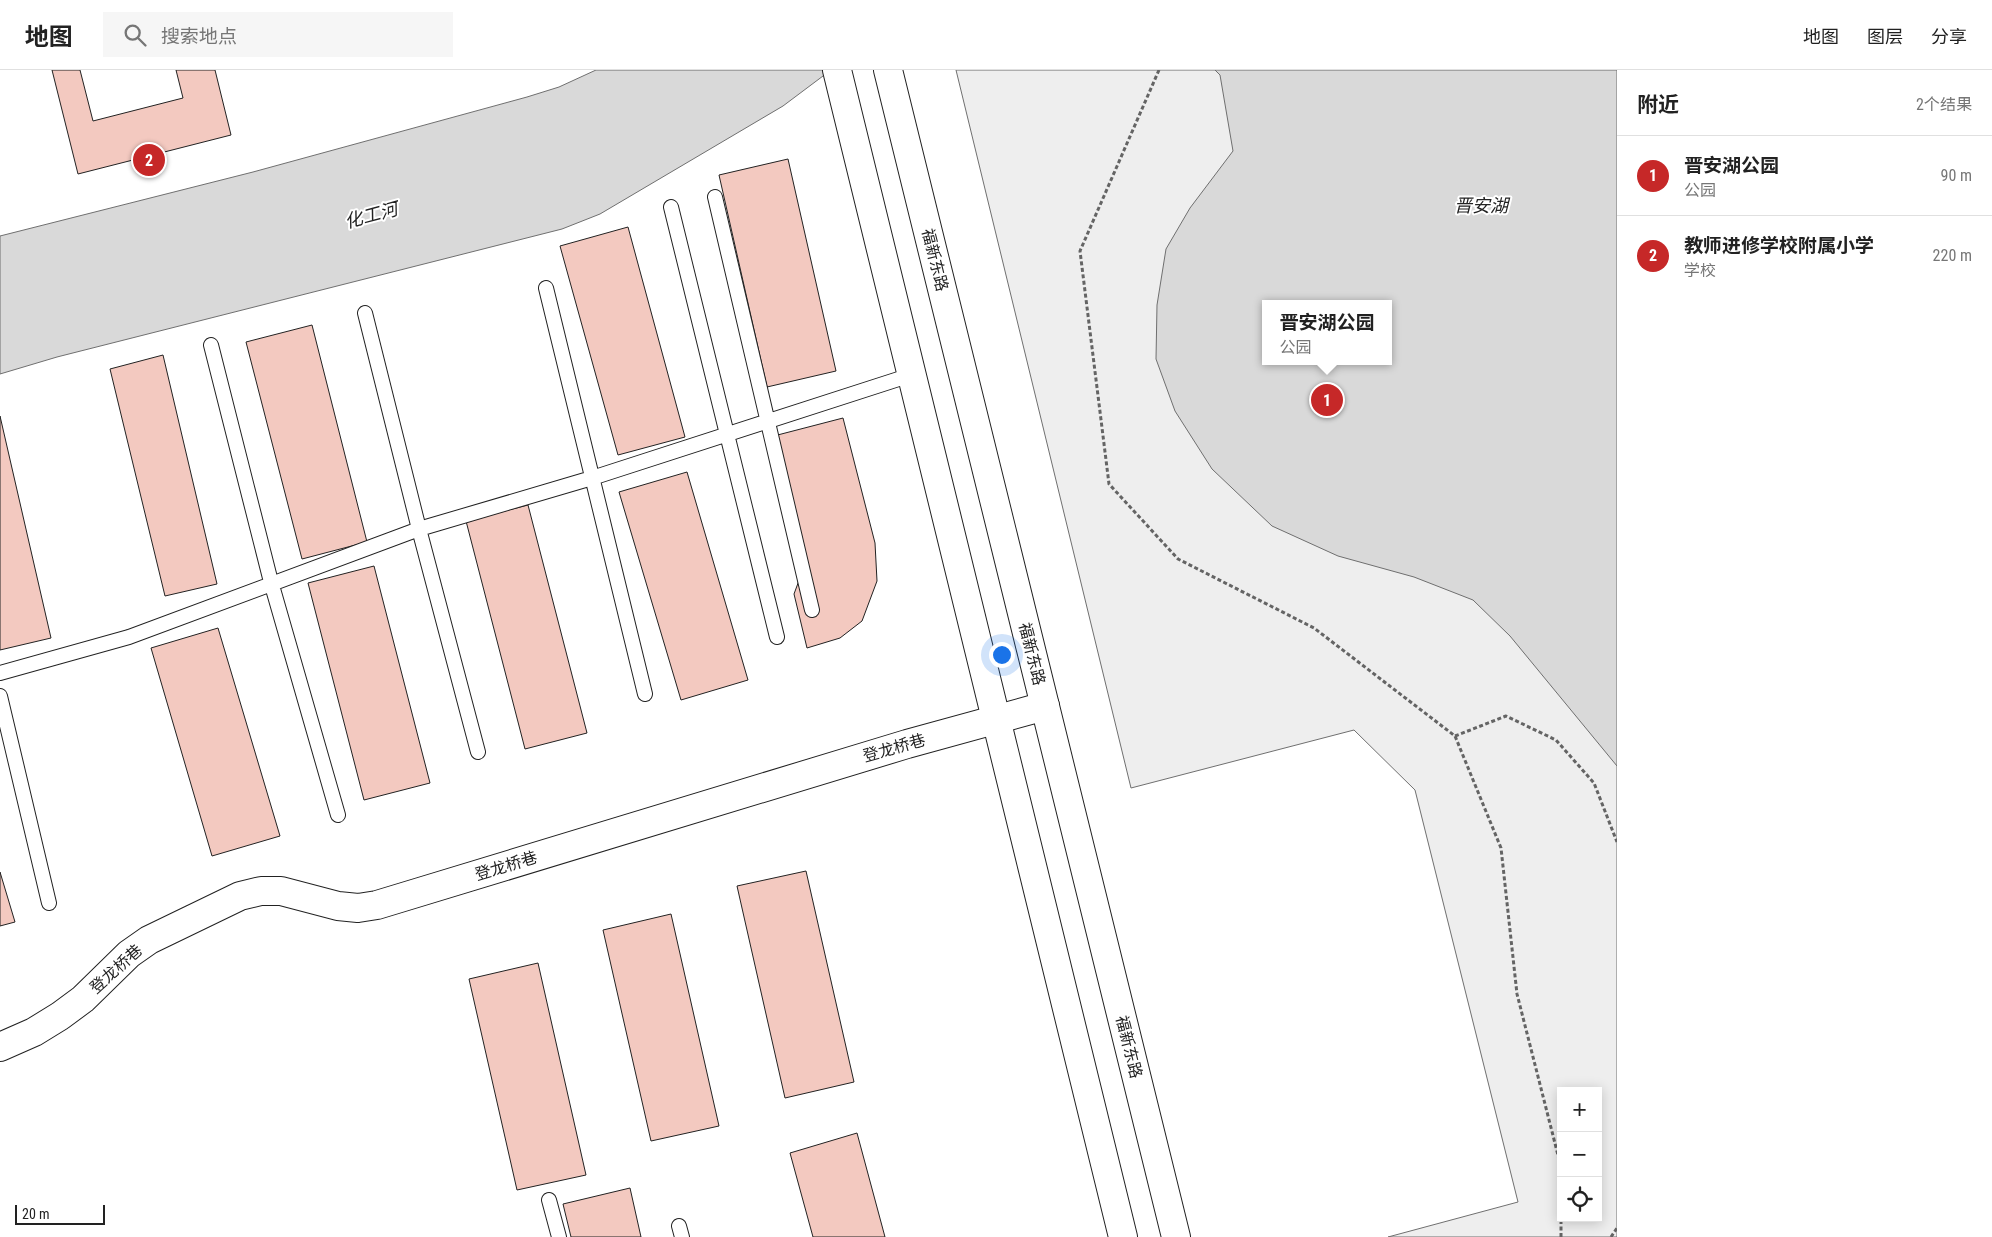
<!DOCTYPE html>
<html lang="zh">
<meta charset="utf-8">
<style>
:root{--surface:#fff;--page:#f6f6f6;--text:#222;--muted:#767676;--line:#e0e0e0;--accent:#c62828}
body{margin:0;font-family:"Roboto Condensed","Noto Sans SC",sans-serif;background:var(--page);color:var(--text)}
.controls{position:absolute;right:15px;bottom:15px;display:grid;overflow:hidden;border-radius:0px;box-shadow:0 2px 12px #0003}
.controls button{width:45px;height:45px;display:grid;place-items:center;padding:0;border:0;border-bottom:1px solid var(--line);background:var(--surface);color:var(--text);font:25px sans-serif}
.scale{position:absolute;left:15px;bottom:12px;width:90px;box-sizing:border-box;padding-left:5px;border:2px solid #222;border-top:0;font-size:14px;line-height:18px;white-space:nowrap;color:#222;-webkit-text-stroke:4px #fff;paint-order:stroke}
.you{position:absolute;left:1001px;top:584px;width:18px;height:18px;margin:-12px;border:4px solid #fff;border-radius:50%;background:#1a73e8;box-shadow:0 0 0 8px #1a73e833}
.badge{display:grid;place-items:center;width:32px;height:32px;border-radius:50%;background:var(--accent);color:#fff;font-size:16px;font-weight:700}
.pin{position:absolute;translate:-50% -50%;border:2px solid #fff;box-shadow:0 1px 5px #0006}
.popup{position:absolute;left:1262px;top:230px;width:130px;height:65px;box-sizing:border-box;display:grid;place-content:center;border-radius:0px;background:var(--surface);filter:drop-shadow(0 1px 4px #0005);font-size:16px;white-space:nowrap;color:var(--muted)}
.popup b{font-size:19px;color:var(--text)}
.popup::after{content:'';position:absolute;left:50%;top:100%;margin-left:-10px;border:10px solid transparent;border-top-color:var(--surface)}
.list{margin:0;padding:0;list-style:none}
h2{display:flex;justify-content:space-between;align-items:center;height:65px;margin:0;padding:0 20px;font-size:21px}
h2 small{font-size:16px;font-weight:400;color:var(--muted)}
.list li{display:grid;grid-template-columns:32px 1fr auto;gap:15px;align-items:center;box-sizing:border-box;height:80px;padding:0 20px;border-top:1px solid var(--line)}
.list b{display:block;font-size:19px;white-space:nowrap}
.list p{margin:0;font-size:16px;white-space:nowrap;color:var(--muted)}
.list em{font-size:16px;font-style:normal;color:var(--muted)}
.icon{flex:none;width:28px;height:28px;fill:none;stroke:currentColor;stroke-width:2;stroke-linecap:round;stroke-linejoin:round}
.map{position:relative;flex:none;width:1617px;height:1167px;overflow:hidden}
header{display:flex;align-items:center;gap:30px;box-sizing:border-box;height:70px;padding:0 25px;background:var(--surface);border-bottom:1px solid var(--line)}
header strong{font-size:24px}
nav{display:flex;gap:28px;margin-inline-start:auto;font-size:18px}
.search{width:350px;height:45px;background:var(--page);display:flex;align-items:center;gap:12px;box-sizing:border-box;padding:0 18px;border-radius:0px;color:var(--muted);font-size:19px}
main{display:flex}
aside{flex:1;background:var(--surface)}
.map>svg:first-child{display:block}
</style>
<header>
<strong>地图</strong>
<div class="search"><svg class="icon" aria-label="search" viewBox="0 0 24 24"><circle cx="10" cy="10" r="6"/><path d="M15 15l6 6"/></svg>搜索地点</div>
<nav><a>地图</a><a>图层</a><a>分享</a></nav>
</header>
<main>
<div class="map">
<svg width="1617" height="1167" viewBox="0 0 1617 1167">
<rect width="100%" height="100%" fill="#fff"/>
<!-- green -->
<path fill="#eee" stroke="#6f6f6f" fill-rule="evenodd" d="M956,0H1617V1167H1388L1518,1132L1415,720L1354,660L1131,718ZM1266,234H1388V291H1266ZM1561,1021H1598V1148H1561Z"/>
<!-- water -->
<path fill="#d9d9d9" stroke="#6f6f6f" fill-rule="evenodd" d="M596,0H831L783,36L600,144L562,159L57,287L0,304V166L253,102L527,27L559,17Z
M1215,0H1617V696L1510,566L1473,530L1414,507L1338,486L1272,456L1212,399L1175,341L1156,289L1157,235L1166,179L1190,138L1233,81L1220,5ZM1266,234H1388V291H1266Z"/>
<!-- building -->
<path fill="#f3c9c0" stroke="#222" d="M52,0H80L93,51L183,28L176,0H215L231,65L78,104Z
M788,89L836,301L767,317L719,105Z
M628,157L685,367L618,385L560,176Z
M312,255L367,472L302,489L246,272Z
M163,285L217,514L165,526L110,299Z
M0,346L51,568L0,580Z
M843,348L875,473L877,511L862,551L840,568L807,578L794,524L801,505L766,368Z
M687,402L748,610L681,630L619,422Z
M528,435L587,663L525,679L466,451Z
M374,496L430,713L364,730L308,513Z
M218,558L280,766L212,786L151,578Z
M806,801L854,1012L785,1028L737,816Z
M0,802L15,852L0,856Z
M671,844L719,1056L651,1071L603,860Z
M538,893L586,1105L517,1120L469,909Z
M857,1063L885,1167H813L790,1083Z
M630,1118L641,1167H571L563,1134Z"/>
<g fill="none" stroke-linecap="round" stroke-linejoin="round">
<!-- lane casing -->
<g stroke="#222" stroke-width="16">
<path id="lane" d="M715,127L812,540
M671,137L777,567
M546,218L645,624
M365,243L419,459L478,682
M211,275L271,512L338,745
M0,603L129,567L419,459L592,408L911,305
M0,626L49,833
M549,1130L559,1167
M679,1156L682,1167"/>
</g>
<!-- secondary casing -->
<g stroke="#222" stroke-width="30">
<path id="secondary" d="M0,977L34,962L60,946L83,929L129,884L149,870L240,826L261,821H281L338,836L358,838L377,835L907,674L1045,636"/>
</g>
<!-- primary casing -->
<g stroke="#222" stroke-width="30">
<path id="primary" d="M837,0L1123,1167
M888,0L1176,1167"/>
</g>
<!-- path -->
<path stroke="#646464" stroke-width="3" stroke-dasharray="4 2.5" stroke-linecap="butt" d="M1159,0L1080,181L1109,414L1178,489L1314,558L1455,666L1501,778L1517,924L1561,1097
M1455,666L1506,646L1556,670L1594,713L1617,772
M1561,1167V1148
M1611,1167L1617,1158"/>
<!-- lane -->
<use href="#lane" stroke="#fff" stroke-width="14"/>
<!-- secondary -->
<use href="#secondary" stroke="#fff" stroke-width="28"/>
<!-- primary -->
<use href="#primary" stroke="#fff" stroke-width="28"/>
</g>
<g text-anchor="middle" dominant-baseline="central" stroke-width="4" stroke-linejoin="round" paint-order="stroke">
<!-- street labels -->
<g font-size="16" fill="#222" stroke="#fff">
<text transform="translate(935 190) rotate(76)">福新东路</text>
<text transform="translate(1032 584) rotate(76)">福新东路</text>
<text transform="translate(894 678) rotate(-16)">登龙桥巷</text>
<text transform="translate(506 796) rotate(-17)">登龙桥巷</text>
<text transform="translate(116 899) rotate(-42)">登龙桥巷</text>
<text transform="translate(1129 977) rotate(76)">福新东路</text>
</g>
<!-- water labels -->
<g font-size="18" font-style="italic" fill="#222" stroke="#fff">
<text x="1481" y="135">晋安湖</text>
<text transform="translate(371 145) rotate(-15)">化工河</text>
</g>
</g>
</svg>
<div class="controls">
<button>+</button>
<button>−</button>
<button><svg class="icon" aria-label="locate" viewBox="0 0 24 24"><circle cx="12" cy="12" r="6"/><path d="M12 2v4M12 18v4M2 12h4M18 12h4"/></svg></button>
</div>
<div class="scale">20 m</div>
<div class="you"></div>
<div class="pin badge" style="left:1327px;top:330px">1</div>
<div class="popup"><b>晋安湖公园</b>公园</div>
<div class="pin badge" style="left:149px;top:90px">2</div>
</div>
<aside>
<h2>附近<small>2个结果</small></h2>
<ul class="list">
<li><span class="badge">1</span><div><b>晋安湖公园</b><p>公园</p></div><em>90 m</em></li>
<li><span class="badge">2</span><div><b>教师进修学校附属小学</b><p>学校</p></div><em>220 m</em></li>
</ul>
</aside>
</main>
